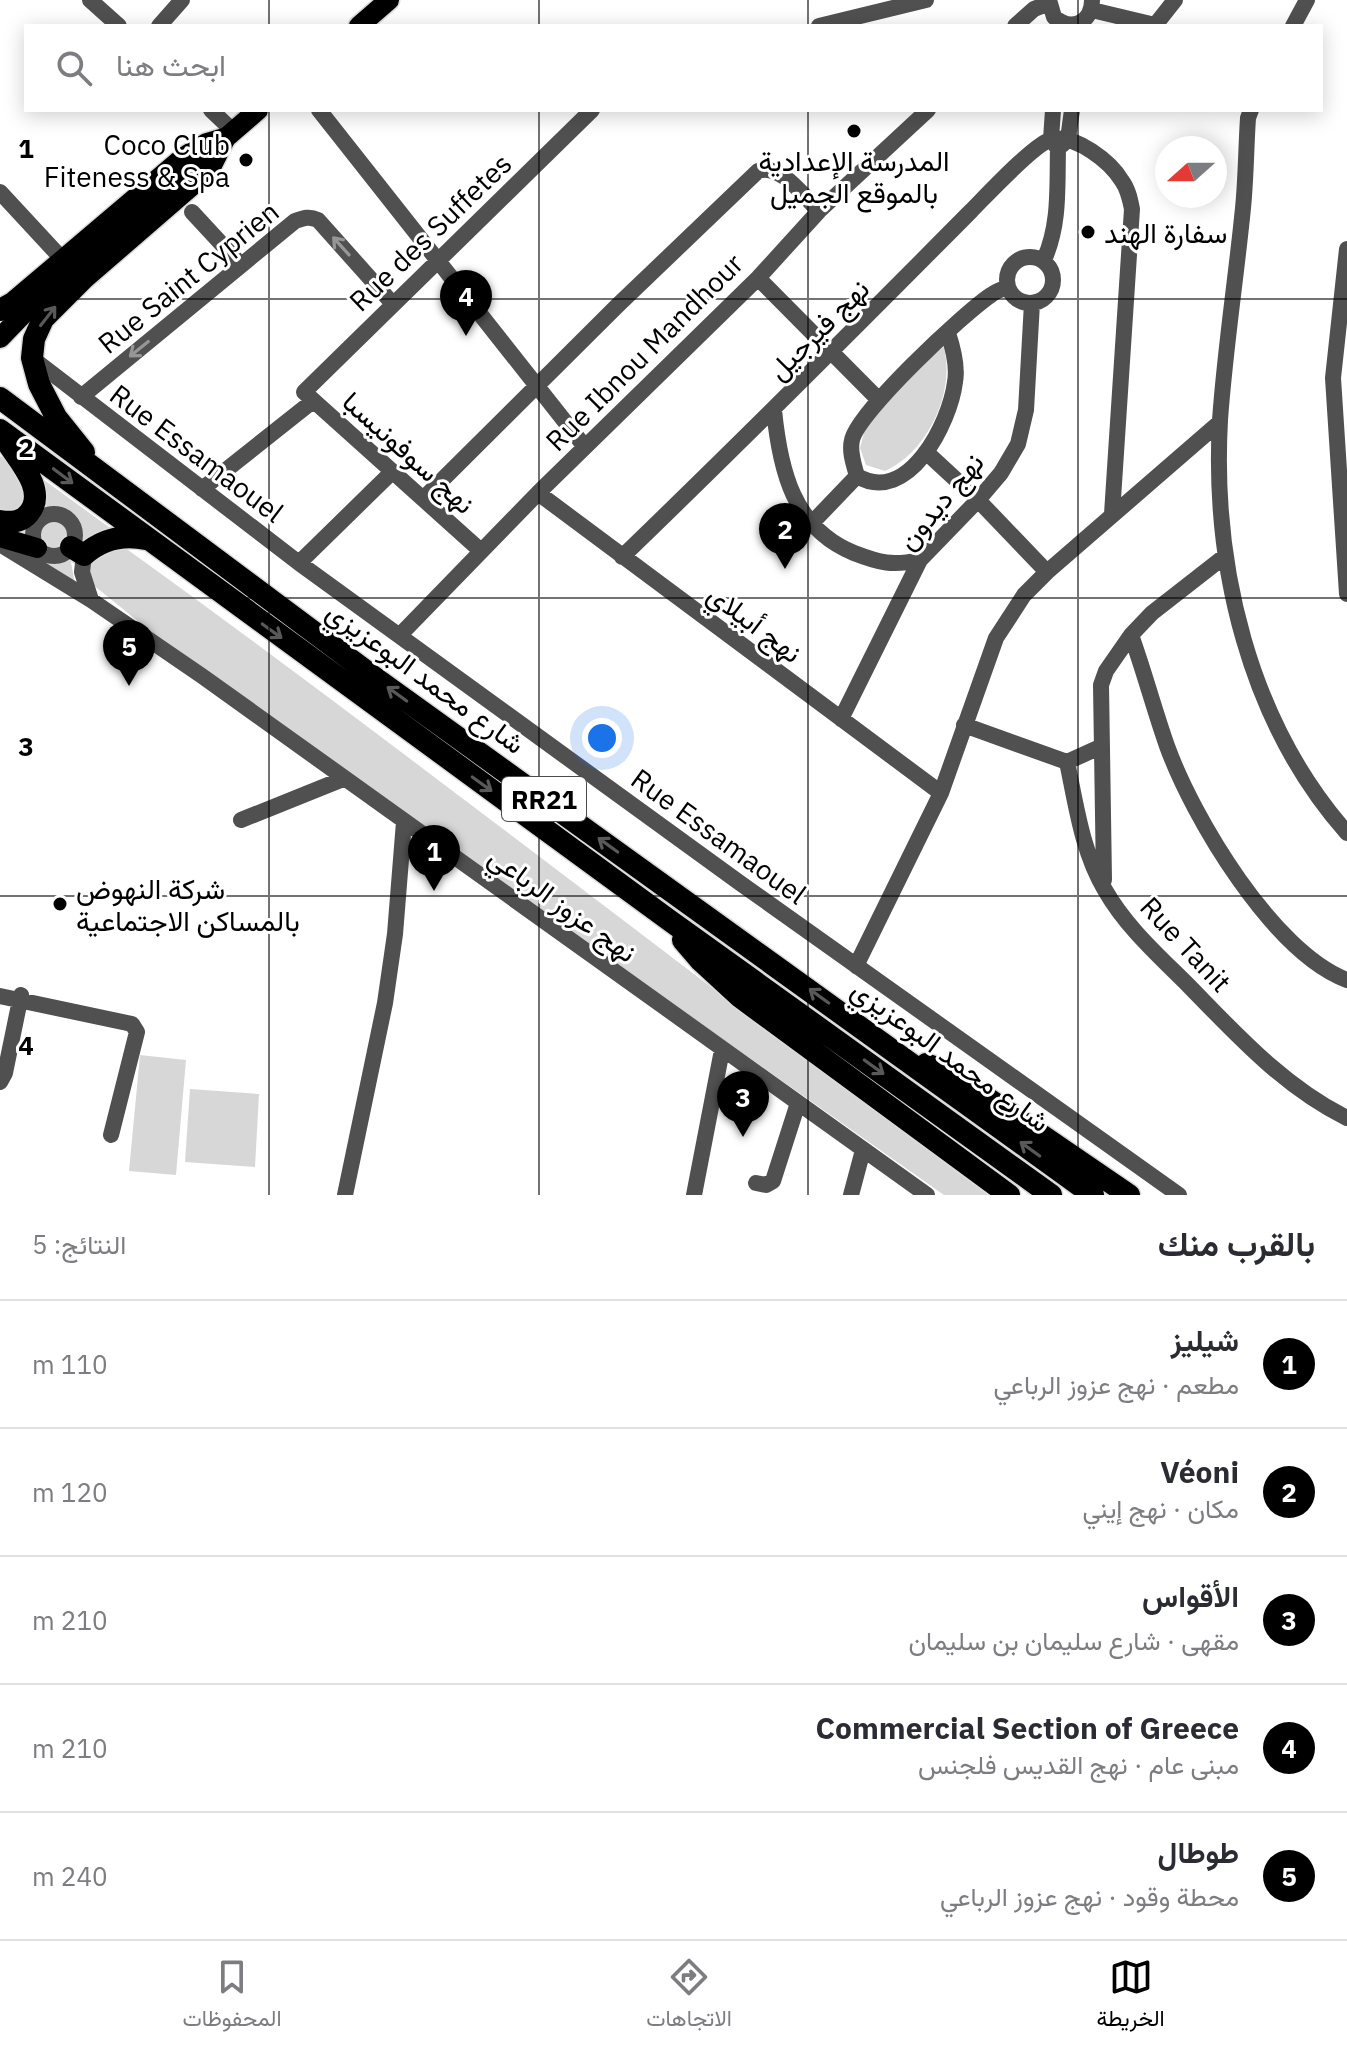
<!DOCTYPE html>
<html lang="ar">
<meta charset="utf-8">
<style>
:root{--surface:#fff;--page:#f7f7f7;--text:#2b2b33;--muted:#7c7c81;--line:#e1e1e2;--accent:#000}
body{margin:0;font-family:"IBM Plex Sans",Vazirmatn,sans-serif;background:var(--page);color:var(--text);direction:rtl}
.compass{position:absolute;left:1155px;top:136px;width:72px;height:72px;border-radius:50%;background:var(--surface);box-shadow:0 4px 20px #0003;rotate:249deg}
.you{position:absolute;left:602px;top:738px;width:28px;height:28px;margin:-20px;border:6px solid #fff;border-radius:50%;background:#1a73e8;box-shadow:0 0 0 12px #1a73e833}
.badge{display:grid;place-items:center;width:52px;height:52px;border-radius:50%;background:var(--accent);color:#fff;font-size:26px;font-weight:700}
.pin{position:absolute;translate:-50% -66px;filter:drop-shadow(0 2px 4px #0008)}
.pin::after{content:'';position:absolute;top:42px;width:28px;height:24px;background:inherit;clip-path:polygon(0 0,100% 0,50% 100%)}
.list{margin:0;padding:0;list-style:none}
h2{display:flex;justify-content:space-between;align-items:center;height:104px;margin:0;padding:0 32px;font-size:34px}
h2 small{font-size:26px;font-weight:400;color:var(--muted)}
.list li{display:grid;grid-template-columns:52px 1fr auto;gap:24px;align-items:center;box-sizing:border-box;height:128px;padding:0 32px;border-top:2px solid var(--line)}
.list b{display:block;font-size:30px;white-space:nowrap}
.list p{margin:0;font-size:26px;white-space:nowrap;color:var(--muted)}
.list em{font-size:26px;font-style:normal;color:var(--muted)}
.icon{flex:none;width:44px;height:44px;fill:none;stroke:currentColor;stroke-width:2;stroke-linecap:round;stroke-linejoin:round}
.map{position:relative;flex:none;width:1347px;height:1195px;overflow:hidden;direction:ltr}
.search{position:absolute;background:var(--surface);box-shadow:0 4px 20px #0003;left:24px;right:24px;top:24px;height:88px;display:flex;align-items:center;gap:20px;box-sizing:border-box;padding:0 28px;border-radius:0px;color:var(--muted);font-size:30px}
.sheet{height:744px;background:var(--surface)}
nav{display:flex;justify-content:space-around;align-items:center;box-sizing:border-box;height:112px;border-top:2px solid var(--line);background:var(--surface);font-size:22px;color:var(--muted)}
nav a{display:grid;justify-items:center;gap:4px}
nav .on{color:var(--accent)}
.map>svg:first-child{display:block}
</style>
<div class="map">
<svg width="1347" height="1195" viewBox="0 0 1347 1195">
<rect width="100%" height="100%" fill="#fff"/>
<!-- green -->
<path fill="#d7d7d7" d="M943,345C957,390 928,452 885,471L866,465L860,448L867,421Z
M0,456L40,477L117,533C89,535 86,538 71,562L75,584L0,537Z
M124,547C416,758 698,981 988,1195H944L197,669L92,584C85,570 87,560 97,549Z
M140,1055L186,1060L176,1175L129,1171Z
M190,1089L259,1094L255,1167L185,1162Z"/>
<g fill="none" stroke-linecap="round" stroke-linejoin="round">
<!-- major casing -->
<g stroke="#dbdbdb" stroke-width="23">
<path id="major" d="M359,26L389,0
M0,338L32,305L258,110
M0,537L37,548"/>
</g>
<!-- highway casing -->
<g stroke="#dbdbdb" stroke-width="25">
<path id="highway" d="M0,310L13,303L184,158L207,144L224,139
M0,398L378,680L1093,1195
M0,430L669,920L1051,1195
M84,452L56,417L39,384L32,358L34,339L43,319L84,278L203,175L211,165L224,139
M0,521C11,523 22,522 29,513C48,490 17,459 5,439
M71,547L84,555C102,539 122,534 146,539
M683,940L701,961L740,997L1009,1195
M926,1064L952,1074L1129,1195"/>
</g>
<!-- minor -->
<path stroke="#505050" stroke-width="16" d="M90,0L119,26
M1049,0L1054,17C1071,32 1092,23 1092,0
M1092,10L1159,26
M1156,24L1175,0
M159,26L182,0
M819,26L926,0
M1015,26L1034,9L1049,3
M1293,26L1307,0
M211,110L233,131
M319,110L585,447
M1251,110L1248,118C1246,148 1246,178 1243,208C1236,279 1225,349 1220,420C1212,566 1249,722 1347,833
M1062,145L1068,139L1072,110
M0,192L63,260
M192,212L241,265
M1347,249L1333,378L1347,594
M1007 280a23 23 0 1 1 46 0a23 23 0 1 1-46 0Z
M1044,260C1060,224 1057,188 1058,149L1051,139L1053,110
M758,278L878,399
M948,333C953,348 958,366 955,382C950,423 908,506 857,476C854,465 849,452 852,440C858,412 964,313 991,295C996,291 1002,289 1008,287
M32,358L299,563L740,883L1179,1195
M81,397L295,221C304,218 309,216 318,220L393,304
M774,410C780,470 793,528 854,553C880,563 892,566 920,560
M926,452L978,500L1047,572
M202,489L313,401
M538,493L941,793
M423,499L618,305L758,171C781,163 804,197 819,211
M33 535a21 21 0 1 1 42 0a21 21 0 1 1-42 0Z
M811,524L857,476
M0,544L91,600L202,676L927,1195
M481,551L304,392L592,110
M84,555L82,572L91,600
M1225,556L1152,613L1131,635C1144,671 1154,709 1167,746C1193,818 1273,952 1347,980
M622,557C740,443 856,327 971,211C986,196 1035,143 1052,139C1076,135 1110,161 1122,181C1128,189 1130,199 1132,209L1112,514
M299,563L392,472
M400,635L538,493L758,278L819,211L928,110
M841,719L920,560L978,500L1001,473L1018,444L1026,410L1032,303
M964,725L1067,762L1100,747
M1067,762C1076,804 1082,852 1105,890C1126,927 1159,956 1189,986C1237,1035 1284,1087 1347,1118
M241,820L343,779
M1104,880L1101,685L1106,671L1131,635
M856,966L941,793L996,638L1024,595L1047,572L1220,422
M0,996L132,1024L137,1032L111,1135
M0,1082L5,1073L21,995
M756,1183L766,1185L773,1181L798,1103
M345,1195L385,1003L395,934L404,822
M694,1195L722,1050
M851,1195L863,1150"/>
<!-- major -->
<use href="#major" stroke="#000" stroke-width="20"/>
<!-- highway -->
<use href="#highway" stroke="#000" stroke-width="22"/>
</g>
<!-- one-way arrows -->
<defs><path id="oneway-shaft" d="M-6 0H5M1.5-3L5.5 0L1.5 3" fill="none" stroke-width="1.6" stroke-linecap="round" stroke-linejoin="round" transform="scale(2)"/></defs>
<g stroke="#969696">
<use href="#oneway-shaft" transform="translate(341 246) rotate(-132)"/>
<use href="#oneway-shaft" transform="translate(139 349) rotate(141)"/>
</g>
<g stroke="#595959">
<use href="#oneway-shaft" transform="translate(48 316) rotate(-52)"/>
<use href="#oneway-shaft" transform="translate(63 476) rotate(37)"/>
<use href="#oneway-shaft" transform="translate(272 631) rotate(36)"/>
<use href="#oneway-shaft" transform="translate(397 694) rotate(-144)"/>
<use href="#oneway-shaft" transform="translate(482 784) rotate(36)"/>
<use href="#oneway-shaft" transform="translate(608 845) rotate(-144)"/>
<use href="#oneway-shaft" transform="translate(819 996) rotate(-144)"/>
<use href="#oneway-shaft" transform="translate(874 1067) rotate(36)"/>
<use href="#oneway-shaft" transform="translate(1030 1149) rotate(-144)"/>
</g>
<!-- grid -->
<path fill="none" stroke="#000" stroke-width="2" stroke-opacity="0.55" d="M269,0V26M539,0V26M808,0V26M1078,0V26M269,110V1195M539,110V1195M808,110V1195M1078,110V1195M0,299H1347M0,598H1347M0,896H1347"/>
<!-- markers -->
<g fill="#000" stroke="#fff" stroke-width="3">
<circle cx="854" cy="131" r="8"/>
<circle cx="246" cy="160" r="8"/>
<circle cx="1088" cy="232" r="8"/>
<circle cx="60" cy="904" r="8"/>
</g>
<g text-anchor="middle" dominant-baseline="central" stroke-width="6" stroke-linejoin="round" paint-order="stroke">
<!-- shield labels -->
<rect fill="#fff" stroke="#4c4c4c" stroke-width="2" x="502" y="777" width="84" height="44" rx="6"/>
<g font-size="26" font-weight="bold" fill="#000">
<text x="544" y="799">RR21</text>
</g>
<!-- poi labels -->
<g font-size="28" fill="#000" stroke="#fff" text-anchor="start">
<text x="230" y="144" text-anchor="end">Coco Club<tspan x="230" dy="32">Fiteness &amp; Spa</tspan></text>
<text x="854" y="160" text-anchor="middle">المدرسة الإعدادية<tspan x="854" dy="32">بالموقع الجميل</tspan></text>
<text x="1104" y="232">سفارة الهند</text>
<text x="76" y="888">شركة النهوض<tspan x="76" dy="32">بالمساكن الاجتماعية</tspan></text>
</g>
<!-- street labels -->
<g font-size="28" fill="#000" stroke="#fff">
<text transform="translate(430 232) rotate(-44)">Rue des Suffetes</text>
<text transform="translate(188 277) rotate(-39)">Rue Saint Cyprien</text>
<text transform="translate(818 329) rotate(-45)">نهج فيرجيل</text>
<text transform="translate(644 352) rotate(-45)">Rue Ibnou Mandhour</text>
<text transform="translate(409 452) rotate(42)">نهج سوفونيسبا</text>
<text transform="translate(197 453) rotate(37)">Rue Essamaouel</text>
<text transform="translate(940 501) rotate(-50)">نهج ديدون</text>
<text transform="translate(755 623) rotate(37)">نهج أبيلاي</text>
<text transform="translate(426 677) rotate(36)">شارع محمد البوعزيزي</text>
<text transform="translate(719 836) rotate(36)">Rue Essamaouel</text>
<text transform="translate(563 904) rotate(36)">نهج عزوز الرباعي</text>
<text transform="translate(1186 944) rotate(47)">Rue Tanit</text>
<text transform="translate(951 1055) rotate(36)">شارع محمد البوعزيزي</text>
</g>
</g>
<g font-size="26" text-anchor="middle" font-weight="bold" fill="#000" stroke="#fff" stroke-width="6" stroke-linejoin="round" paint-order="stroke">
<text x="26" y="158">1</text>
<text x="26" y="457">2</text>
<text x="26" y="756">3</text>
<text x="26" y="1055">4</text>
</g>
</svg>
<svg class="compass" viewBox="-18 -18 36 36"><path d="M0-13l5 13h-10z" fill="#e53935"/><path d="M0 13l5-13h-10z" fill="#7c7c81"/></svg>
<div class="you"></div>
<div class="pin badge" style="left:434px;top:891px">1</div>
<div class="pin badge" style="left:785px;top:569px">2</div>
<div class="pin badge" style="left:743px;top:1137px">3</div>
<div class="pin badge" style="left:466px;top:336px">4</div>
<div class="pin badge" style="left:129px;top:686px">5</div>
<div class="search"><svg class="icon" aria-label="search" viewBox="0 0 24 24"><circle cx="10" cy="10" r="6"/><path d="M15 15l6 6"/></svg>ابحث هنا</div>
</div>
<section class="sheet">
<h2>بالقرب منك<small>النتائج: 5</small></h2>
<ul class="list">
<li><span class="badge">1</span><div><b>شيليز</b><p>مطعم · نهج عزوز الرباعي</p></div><em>110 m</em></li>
<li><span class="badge">2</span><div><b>Véoni</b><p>مكان · نهج إيني</p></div><em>120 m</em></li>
<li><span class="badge">3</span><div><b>الأقواس</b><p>مقهى · شارع سليمان بن سليمان</p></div><em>210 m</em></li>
<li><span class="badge">4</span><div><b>Commercial Section of Greece</b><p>مبنى عام · نهج القديس فلجنس</p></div><em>210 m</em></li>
<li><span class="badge">5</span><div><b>طوطال</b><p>محطة وقود · نهج عزوز الرباعي</p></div><em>240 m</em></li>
</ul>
</section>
<nav>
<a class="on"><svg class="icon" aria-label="map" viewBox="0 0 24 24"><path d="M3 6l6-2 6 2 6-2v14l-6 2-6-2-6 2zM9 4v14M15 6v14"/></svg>الخريطة</a>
<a><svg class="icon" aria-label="directions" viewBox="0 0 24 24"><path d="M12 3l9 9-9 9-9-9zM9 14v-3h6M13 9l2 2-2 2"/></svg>الاتجاهات</a>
<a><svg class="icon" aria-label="saved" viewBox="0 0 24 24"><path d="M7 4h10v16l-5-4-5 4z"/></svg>المحفوظات</a>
</nav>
